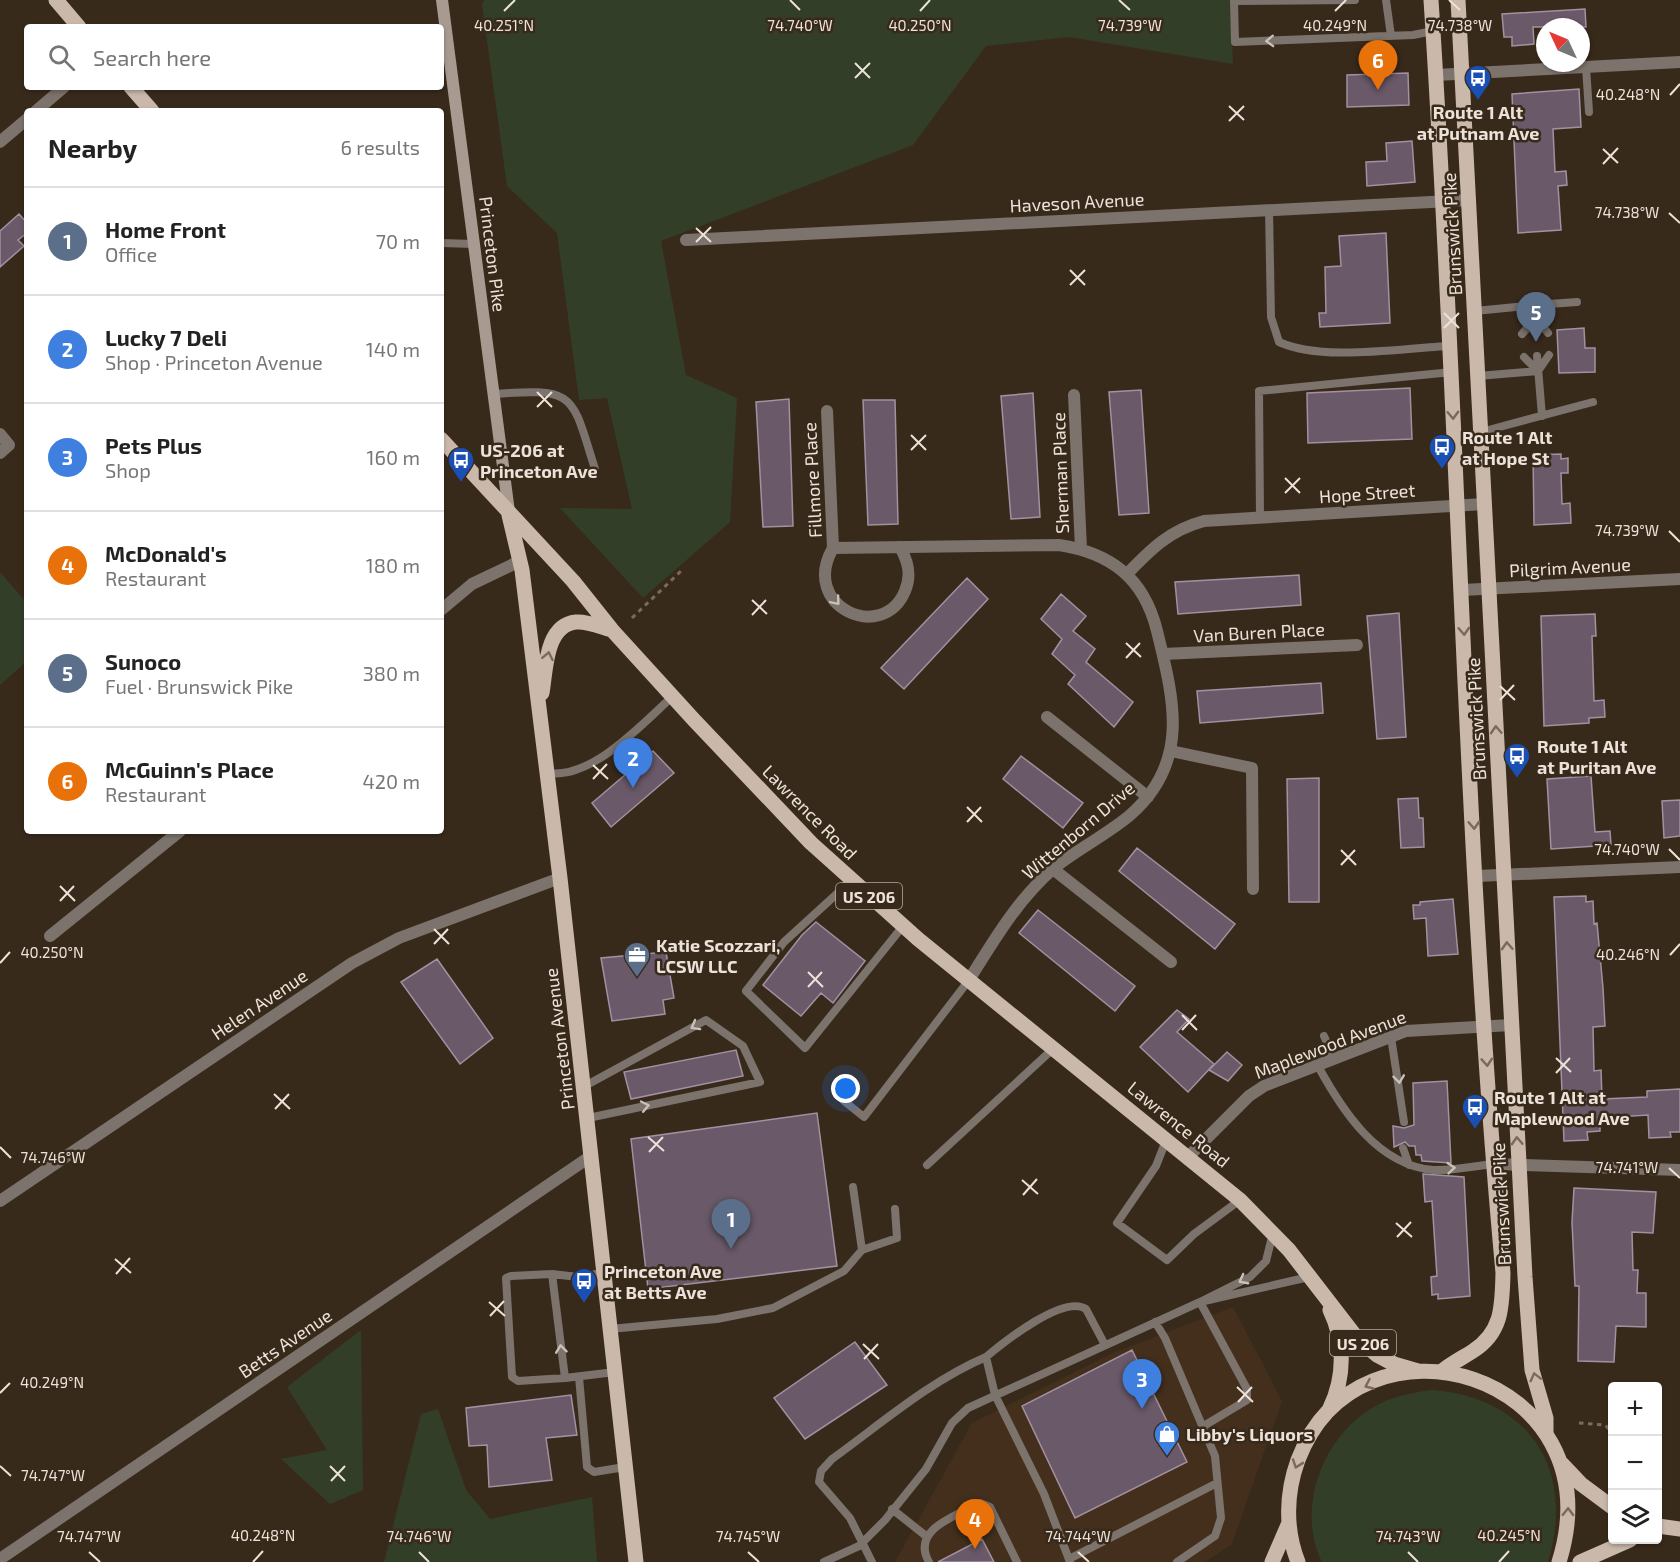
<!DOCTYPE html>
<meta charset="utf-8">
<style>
:root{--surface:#fff;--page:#f2f2f2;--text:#222;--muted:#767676;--line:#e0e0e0;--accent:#7a602b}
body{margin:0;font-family:"Exo 2",sans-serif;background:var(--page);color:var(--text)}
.controls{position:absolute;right:18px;bottom:18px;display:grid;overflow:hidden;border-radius:6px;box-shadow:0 2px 4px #0004}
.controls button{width:54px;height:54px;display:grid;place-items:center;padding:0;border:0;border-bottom:2px solid var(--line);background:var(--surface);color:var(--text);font:30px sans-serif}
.compass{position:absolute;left:1536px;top:18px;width:54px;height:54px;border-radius:50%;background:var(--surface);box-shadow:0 2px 4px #0004;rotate:314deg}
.you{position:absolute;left:846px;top:1089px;width:21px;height:21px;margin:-15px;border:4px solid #fff;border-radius:50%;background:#1a73e8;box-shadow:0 0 0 9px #1a73e833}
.badge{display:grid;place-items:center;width:39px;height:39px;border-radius:50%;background:var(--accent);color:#fff;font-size:20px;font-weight:700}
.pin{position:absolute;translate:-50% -50px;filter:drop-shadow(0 2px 3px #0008)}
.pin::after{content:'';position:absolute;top:32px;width:21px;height:18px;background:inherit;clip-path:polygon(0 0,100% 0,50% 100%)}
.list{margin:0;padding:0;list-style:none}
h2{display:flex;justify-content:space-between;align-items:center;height:78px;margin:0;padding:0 24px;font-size:26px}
h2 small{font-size:20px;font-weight:400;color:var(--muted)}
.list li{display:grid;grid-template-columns:39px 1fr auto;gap:18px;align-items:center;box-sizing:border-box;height:108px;padding:0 24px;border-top:2px solid var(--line)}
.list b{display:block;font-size:22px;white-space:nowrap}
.list p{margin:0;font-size:20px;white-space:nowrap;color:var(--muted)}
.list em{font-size:20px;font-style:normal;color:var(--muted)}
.icon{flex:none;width:33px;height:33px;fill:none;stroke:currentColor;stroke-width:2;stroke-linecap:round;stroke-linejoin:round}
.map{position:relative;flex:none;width:1680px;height:1562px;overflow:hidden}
.search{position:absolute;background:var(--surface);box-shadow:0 2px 4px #0004;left:24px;top:24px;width:420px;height:66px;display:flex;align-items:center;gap:15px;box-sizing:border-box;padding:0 21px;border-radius:6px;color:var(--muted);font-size:22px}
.panel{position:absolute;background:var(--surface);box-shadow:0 2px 4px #0004;left:24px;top:108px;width:420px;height:726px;border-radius:6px}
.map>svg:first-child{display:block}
</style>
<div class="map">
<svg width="1680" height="1562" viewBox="0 0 1680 1562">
<rect width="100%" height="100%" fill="#382a1b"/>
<!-- built -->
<path fill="#432f1c" d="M1233,1307L1282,1401L1232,1544L1205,1562H897L896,1560L972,1423L1113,1353Z"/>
<!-- green -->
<path fill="#333e28" d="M485,0H1230L1233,64L1069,37L986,46L913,145L661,241L686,375L737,398L730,522L643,598L560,508L632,509L607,398L579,400L557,233L507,186L482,4Z
M0,572L27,603V661L0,685Z
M361,1330L363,1490L330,1504L281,1459L327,1450L287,1387Z
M1432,1390C1529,1398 1576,1469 1548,1562H1322C1297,1511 1320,1446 1363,1414C1383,1399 1407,1393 1432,1390Z
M438,1409L466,1490L490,1519L592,1497L597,1562H384L421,1414Z"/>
<!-- building -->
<path fill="#6a5968" stroke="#a390a0" stroke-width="1.5" d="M1585,9L1586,27H1533L1534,44L1512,46V37H1504L1502,14Z
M1408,73L1409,105L1347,107V75Z
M1579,89L1581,127L1553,129L1555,172L1566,171L1567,185L1558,186L1561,230L1518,233L1512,94Z
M1412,141L1415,182L1367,186L1366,162L1387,161L1386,143Z
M19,214L27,223V233L18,240L24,246L0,267V231Z
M1386,233L1390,323L1320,327L1319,313H1326L1325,267L1341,266L1339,236Z
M1584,328L1585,348H1595V372L1559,373L1557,330Z
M1410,388L1412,439L1308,443L1307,393Z
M1141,390L1149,513L1119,515L1109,392Z
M1033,393L1040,517L1011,519L1001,396Z
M789,399L793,526L763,527L756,402Z
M863,400H895L898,524L868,525Z
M1561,454V459L1568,458V473H1561L1562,504L1570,503L1571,523L1534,525L1533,455Z
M1299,575L1301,605L1178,614L1175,582Z
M967,578L988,599L904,689L881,668Z
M1061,594L1086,616L1073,631L1095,649L1086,662L1133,702L1114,727L1068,684L1075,675L1052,654L1062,639L1041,619Z
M1399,613L1406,737L1377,739L1367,616Z
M1595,614L1596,636H1592L1594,701L1604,700L1605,717L1589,718V723L1544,726L1541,616Z
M1321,683L1323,713L1200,723L1197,691Z
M653,751L674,773L611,827L592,803Z
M1021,756L1083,803L1063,828L1003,779Z
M1591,776L1595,832L1610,831L1611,845L1551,849L1547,779Z
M1319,778V902H1289L1287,779Z
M1418,798L1419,818H1423L1424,847L1401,848L1398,799Z
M1680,800V836L1664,838L1662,801Z
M1137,848L1235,924L1215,949L1119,871Z
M1586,896V902L1593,901L1594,924L1597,923L1603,988L1605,1026L1593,1027L1594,1071L1601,1070L1602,1099L1647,1097V1091L1680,1089V1132H1670L1671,1137L1649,1138L1648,1115L1616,1117V1121L1600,1122V1131L1587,1132L1588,1140L1564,1141L1554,897Z
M1453,899L1458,954L1428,956L1426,918L1414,919L1413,905H1420V902Z
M1038,910L1135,986L1115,1011L1019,933Z
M816,922L865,961L833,1003L821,993L801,1016L763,985L802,935Z
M666,952L674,998L663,1000L665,1014L612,1021L601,958Z
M437,959L493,1038L460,1064L401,982Z
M1177,1010L1189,1019L1177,1032L1214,1064L1188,1092L1140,1047Z
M736,1050L743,1076L631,1099L624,1072Z
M1227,1052L1242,1065L1228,1081L1209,1070Z
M1447,1081L1451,1163L1422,1161L1421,1155H1416L1415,1146H1409L1405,1142L1394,1147L1393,1126L1404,1128L1414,1125L1413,1083Z
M817,1113L837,1266L648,1289L631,1139Z
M1423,1174L1464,1177L1470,1296L1438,1299V1294L1432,1295L1431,1277L1437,1276L1432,1201L1425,1202Z
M1574,1188L1656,1192L1653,1233L1632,1232L1633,1270H1638L1637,1293H1646V1327L1616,1326L1614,1362L1578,1361L1579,1286H1575L1572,1222Z
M855,1342L887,1385L805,1439L774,1398Z
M1132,1350L1187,1462L1075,1518L1022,1406Z
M571,1395L577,1435L546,1438L552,1480L489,1487L487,1445L469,1446L466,1408Z
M982,1539L994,1562H938Z"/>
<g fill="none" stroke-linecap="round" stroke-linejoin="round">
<!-- path -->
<path stroke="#796c5f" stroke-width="3" stroke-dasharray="4.5 4.5" stroke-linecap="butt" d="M632,618L681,571
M1579,1423L1605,1425L1612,1432"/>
<!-- lane -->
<path stroke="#7b736c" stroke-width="8" d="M1355,0L1234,1L1235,42L1413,35L1433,31
M1386,0L1391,36
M1586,67L1589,112
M1269,210L1271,317L1279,342C1323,362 1401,348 1450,346
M441,243L474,244
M1535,305L1577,302
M1475,311L1535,305L1536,318L1548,333
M1522,334L1536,318
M1537,356L1542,416
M1524,357L1538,371
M1478,376L1538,371L1549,355
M493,394C577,388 571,393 595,469
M1481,432L1593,402
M1260,517L1259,391L1452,372
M547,773C592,780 642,724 673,696
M852,880L784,942L746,991L805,1048L903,926
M1324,1036L1334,1059
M1391,1037L1404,1122
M1318,1066C1342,1110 1377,1165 1433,1170C1452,1171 1474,1166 1493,1164
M583,1087L706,1020L743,1046L760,1082L588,1118
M844,1101L864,1117L969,980
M1167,1138L1156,1166L1117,1223L1167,1260L1194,1234L1240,1200
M1403,1148L1409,1165
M927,1165L1054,1048
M853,1187L862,1250
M1273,1233L1266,1261L1250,1277L1200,1302L1309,1277
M603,1273L578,1277L552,1274L565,1378L615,1372
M552,1274L511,1276L506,1278L512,1377L518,1381L565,1378
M1155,1322L1165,1338L1215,1456L1221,1518L1215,1536L1177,1562
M610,1329L717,1319L773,1308L844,1271L862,1250L897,1238L895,1209
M579,1377L587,1467L594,1472L625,1467
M892,1509L926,1536
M1069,1559L1217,1483
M824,1562L859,1546L885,1520L926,1469L952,1423L968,1408L1200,1302L1247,1389V1400L1202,1427
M872,1562L850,1518L819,1482L821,1471L832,1459C882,1423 930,1381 986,1357
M929,1562C910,1529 958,1515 980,1503L990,1507L1017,1562
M1070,1562L1044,1494L995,1395L986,1357C1004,1342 1064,1294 1086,1309L1105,1345"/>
<!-- street -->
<path stroke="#7b736c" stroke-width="12" d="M1436,75L1680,62
M36,111L64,87
M0,142L27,119
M686,240L1470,200
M1074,395L1081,549
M827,411L833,548
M0,434L9,445L0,453
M833,548L1059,545C1111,553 1144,578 1157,631C1174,700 1191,763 1129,816C1106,835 1078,849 1054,868C1018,899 994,940 969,980
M833,548C799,607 883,644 905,591C912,575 908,561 900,547
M1127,574C1151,549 1170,530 1204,521L1484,504
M1462,590L1680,579
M441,610L472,584L520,561
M1163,654L1357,645
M1047,717L1148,797
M1171,751L1252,768L1253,889
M1053,869L1171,962
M1477,876L1680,867
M50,936L180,831
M1189,1156L1249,1096L1264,1086L1406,1031L1511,1025
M1493,1164L1680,1170
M0,1201L352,963L399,938L560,878
M0,1559L591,1156"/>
<!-- secondary -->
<path stroke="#a89a90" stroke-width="12" d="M442,0L509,512"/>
<!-- primary -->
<path stroke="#cab8ab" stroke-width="15" d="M56,0L79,27
M1431,0C1459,424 1464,850 1503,1273C1502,1305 1503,1332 1473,1351C1462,1358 1452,1363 1442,1371
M1458,0L1525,1277L1532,1370L1546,1418V1434
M131,87L152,111
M441,439L573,581L612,630L694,720L811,843L918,939L1240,1200L1289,1250L1357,1338L1377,1355L1394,1364L1418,1371
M509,515L522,570L560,878L636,1562
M542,693C546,671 545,625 576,622C587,621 601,627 612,630
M1330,1310C1345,1341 1345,1377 1330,1408
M1562,1464L1581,1484L1612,1507
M1658,1526L1680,1529
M1272,1562L1288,1525
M1298,1562C1285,1529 1286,1493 1298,1460C1359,1298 1618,1373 1559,1562
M1580,1562L1630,1540"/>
</g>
<!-- one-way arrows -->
<defs><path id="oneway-chevron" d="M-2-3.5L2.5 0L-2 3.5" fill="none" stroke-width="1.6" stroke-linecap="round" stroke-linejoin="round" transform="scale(1.5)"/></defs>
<g stroke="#cac1b8">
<use href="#oneway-chevron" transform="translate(1270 41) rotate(178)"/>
<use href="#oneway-chevron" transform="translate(836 601) rotate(50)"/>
<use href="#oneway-chevron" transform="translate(695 1026) rotate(151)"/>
<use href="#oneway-chevron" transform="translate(1399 1079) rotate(83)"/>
<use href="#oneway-chevron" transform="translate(645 1106) rotate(-12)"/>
<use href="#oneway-chevron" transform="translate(1451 1168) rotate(-5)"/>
<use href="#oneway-chevron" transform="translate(1243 1280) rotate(152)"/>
<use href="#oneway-chevron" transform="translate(561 1349) rotate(-97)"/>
</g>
<g stroke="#7a6a5c">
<use href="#oneway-chevron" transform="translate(1453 415) rotate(88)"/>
<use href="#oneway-chevron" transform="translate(1464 631) rotate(87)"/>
<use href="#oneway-chevron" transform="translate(548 656) rotate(-79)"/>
<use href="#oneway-chevron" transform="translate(1496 730) rotate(-93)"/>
<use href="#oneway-chevron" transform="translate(1474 825) rotate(87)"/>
<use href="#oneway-chevron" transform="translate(1507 946) rotate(-93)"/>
<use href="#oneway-chevron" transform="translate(1487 1062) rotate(86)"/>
<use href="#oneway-chevron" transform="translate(1517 1141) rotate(-93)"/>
<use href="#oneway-chevron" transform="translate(1535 1377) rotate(-104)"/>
<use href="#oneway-chevron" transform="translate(1369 1385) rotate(156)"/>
<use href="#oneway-chevron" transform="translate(1297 1464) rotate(109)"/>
<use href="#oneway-chevron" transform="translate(1568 1512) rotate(-89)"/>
</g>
<!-- ticks -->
<path fill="none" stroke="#ece2d9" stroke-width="2" d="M790,0L800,10M1119,0L1130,10M1449,0L1460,10M504,11L515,0M920,11L930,0M1335,11L1346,0M855,63L870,78M855,78L870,63M1670,95L1680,84M1229,106L1244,120M1229,121L1244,106M1603,149L1618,163M1603,164L1618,148M1669,213L1680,223M696,228L711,242M696,242L711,227M1070,270L1085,285M1070,285L1085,270M1444,313L1459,328M1444,328L1459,313M537,392L552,407M537,407L552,392M911,435L926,450M911,450L926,435M1285,478L1300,493M1285,493L1300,478M1669,531L1680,542M752,600L767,614M752,615L766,600M1126,643L1141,657M1126,658L1140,643M1500,686L1515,700M1500,700L1514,685M593,765L608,779M593,779L607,764M967,807L982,822M967,822L981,807M1669,849L1680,860M1341,850L1356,865M1341,865L1355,850M60,886L75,901M60,901L74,886M434,929L449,944M434,944L448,929M1670,955L1680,944M0,963L10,952M808,972L823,987M808,987L822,972M1182,1015L1197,1030M1182,1030L1196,1015M1556,1058L1571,1072M1556,1073L1570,1058M274,1094L290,1109M275,1109L289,1094M648,1137L664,1151M0,1147L11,1158M649,1152L663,1137M1669,1168L1680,1178M1022,1180L1038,1194M1023,1195L1037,1179M1396,1223L1412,1237M1397,1237L1411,1222M115,1259L131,1273M116,1274L130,1258M489,1302L505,1316M490,1316L504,1301M863,1344L879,1359M864,1359L878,1344M1237,1387L1253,1402M0,1393L10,1383M1238,1402L1252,1387M0,1466L11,1476M330,1466L345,1481M331,1481L345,1466M89,1552L100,1562M419,1552L429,1562M748,1552L759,1562M1078,1552L1089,1562M1408,1552L1418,1562M253,1562L263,1551M1499,1562L1509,1551"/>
<!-- icons -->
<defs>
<g id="bus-pin" transform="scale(1.35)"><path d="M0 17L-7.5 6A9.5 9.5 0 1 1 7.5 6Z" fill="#1a4fb4" stroke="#382a1b"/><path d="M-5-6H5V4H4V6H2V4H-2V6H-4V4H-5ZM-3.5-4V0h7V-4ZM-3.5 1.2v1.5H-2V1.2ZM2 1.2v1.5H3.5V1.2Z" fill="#fff"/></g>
<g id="office-pin" transform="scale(1.35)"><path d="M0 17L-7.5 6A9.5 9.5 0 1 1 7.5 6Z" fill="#5c6f8a" stroke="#382a1b"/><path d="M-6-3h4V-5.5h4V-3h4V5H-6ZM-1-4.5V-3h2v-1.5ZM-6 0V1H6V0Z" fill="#fff"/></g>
<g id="shop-pin" transform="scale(1.35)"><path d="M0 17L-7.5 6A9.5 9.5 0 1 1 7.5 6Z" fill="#3f7fe0" stroke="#382a1b"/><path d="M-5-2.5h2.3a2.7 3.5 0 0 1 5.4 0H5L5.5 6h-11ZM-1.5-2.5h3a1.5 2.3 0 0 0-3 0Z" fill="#fff"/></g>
</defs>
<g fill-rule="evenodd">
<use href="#bus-pin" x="1478" y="78"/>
<use href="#bus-pin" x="1442" y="447"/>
<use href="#bus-pin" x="461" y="460"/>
<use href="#bus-pin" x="1517" y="756"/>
<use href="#office-pin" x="637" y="955"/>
<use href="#bus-pin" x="1475" y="1107"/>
<use href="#bus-pin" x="584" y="1281"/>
<use href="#shop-pin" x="1167" y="1434"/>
</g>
<g text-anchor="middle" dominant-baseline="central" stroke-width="5" stroke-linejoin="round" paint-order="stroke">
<!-- shield labels -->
<g fill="#382a1b" stroke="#b6aba0" stroke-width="1.5">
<rect x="836" y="883" width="66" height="26" rx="4.5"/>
<rect x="1330" y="1330" width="66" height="26" rx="4.5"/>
</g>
<g font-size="16" font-weight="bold" fill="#ece2d9">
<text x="869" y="896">US 206</text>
<text x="1363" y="1343">US 206</text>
</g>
<!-- poi labels -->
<g font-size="18" font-weight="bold" fill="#ece2d9" stroke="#382a1b" text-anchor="start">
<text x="1478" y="112" text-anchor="middle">Route 1 Alt<tspan x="1478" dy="21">at Putnam Ave</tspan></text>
<text x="1462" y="437">Route 1 Alt<tspan x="1462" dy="21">at Hope St</tspan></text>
<text x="480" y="450">US-206 at<tspan x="480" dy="21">Princeton Ave</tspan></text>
<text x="1537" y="746">Route 1 Alt<tspan x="1537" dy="21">at Puritan Ave</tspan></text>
<text x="656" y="945">Katie Scozzari,<tspan x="656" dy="21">LCSW LLC</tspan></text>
<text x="1494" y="1097">Route 1 Alt at<tspan x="1494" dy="21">Maplewood Ave</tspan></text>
<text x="604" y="1271">Princeton Ave<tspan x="604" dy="21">at Betts Ave</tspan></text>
<text x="1186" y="1434">Libby's Liquors</text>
</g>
<!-- street labels -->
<g font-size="18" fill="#ece2d9" stroke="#382a1b">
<text transform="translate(1077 202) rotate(-3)">Haveson Avenue</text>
<text transform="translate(1452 234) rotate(-93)">Brunswick Pike</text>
<text transform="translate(493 254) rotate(83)">Princeton Pike</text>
<text transform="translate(1060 473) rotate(-92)">Sherman Place</text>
<text transform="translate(812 480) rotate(-93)">Fillmore Place</text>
<text transform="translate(1367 493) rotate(-4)">Hope Street</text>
<text transform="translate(1570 567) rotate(-3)">Pilgrim Avenue</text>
<text transform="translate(1259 632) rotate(-3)">Van Buren Place</text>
<text transform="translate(1476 719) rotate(-93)">Brunswick Pike</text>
<text transform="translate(810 812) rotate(45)">Lawrence Road</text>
<text transform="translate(1078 830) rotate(-40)">Wittenborn Drive</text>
<text transform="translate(259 1004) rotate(-34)">Helen Avenue</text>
<text transform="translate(559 1039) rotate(-97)">Princeton Avenue</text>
<text transform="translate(1330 1044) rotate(-21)">Maplewood Avenue</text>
<text transform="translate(1179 1124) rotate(39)">Lawrence Road</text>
<text transform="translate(1501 1204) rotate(-93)">Brunswick Pike</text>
<text transform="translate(285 1343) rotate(-34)">Betts Avenue</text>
</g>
</g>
<g font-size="15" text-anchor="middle" fill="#ece2d9" stroke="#382a1b" stroke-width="5" stroke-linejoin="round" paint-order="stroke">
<text x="800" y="31">74.740°W</text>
<text x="1130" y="31">74.739°W</text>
<text x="1460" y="31">74.738°W</text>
<text x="504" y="31">40.251°N</text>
<text x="920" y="31">40.250°N</text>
<text x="1335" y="31">40.249°N</text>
<text x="1628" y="100">40.248°N</text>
<text x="1627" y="218">74.738°W</text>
<text x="1627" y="536">74.739°W</text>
<text x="1627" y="855">74.740°W</text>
<text x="52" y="958">40.250°N</text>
<text x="1628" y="960">40.246°N</text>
<text x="53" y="1163">74.746°W</text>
<text x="1627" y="1173">74.741°W</text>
<text x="52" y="1388">40.249°N</text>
<text x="53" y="1481">74.747°W</text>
<text x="263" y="1541">40.248°N</text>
<text x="1509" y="1541">40.245°N</text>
<text x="89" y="1542">74.747°W</text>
<text x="419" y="1542">74.746°W</text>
<text x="748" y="1542">74.745°W</text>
<text x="1078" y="1542">74.744°W</text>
<text x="1408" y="1542">74.743°W</text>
</g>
</svg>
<div class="controls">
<button>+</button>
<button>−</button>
<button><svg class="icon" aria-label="layers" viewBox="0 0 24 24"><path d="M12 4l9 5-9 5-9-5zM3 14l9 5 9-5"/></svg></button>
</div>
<svg class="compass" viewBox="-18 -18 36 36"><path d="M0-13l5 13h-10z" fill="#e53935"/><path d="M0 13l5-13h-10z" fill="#767676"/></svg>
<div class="you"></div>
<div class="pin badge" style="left:731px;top:1249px;background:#5c6f8a">1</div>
<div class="pin badge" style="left:633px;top:788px;background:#3f7fe0">2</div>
<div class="pin badge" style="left:1142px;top:1409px;background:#3f7fe0">3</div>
<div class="pin badge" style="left:975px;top:1549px;background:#e8710a">4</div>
<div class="pin badge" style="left:1536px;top:342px;background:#5c6f8a">5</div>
<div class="pin badge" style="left:1378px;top:90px;background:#e8710a">6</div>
<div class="search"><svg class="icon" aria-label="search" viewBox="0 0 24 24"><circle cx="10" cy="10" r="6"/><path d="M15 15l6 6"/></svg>Search here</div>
<section class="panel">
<h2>Nearby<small>6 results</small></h2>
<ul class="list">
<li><span class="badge" style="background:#5c6f8a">1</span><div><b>Home Front</b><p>Office</p></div><em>70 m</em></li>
<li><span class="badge" style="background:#3f7fe0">2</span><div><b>Lucky 7 Deli</b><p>Shop · Princeton Avenue</p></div><em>140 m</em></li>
<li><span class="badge" style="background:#3f7fe0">3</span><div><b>Pets Plus</b><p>Shop</p></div><em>160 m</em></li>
<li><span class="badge" style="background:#e8710a">4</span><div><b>McDonald's</b><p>Restaurant</p></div><em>180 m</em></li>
<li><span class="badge" style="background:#5c6f8a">5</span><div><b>Sunoco</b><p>Fuel · Brunswick Pike</p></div><em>380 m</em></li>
<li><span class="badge" style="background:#e8710a">6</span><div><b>McGuinn's Place</b><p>Restaurant</p></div><em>420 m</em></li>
</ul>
</section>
</div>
